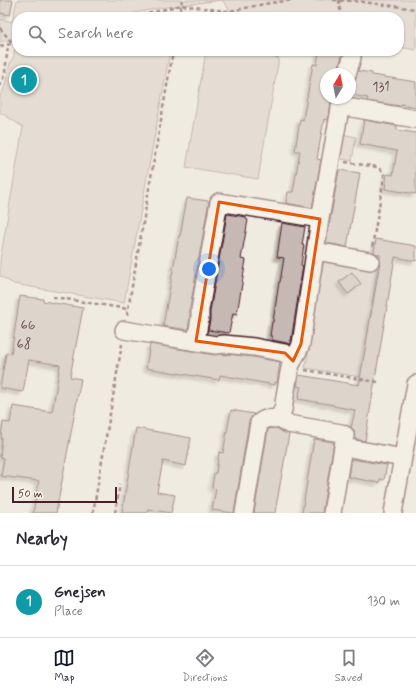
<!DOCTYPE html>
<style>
:root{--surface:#fff;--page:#f7f7f7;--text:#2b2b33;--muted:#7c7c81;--line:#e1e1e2;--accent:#111827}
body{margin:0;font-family:Mynerve,sans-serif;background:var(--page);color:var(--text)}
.compass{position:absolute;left:320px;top:68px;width:36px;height:36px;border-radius:50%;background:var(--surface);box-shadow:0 1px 3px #0004;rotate:10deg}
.scale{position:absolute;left:12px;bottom:10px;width:105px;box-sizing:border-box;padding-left:4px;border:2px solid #4a1f2b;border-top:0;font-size:11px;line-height:14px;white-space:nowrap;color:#4a1f2b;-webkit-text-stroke:3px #f7f3e8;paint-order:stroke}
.you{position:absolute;left:209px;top:269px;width:14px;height:14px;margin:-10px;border:3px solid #fff;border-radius:50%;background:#1a73e8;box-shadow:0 0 0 6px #1a73e833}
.badge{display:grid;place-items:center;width:26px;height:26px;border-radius:50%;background:var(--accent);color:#fff;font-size:13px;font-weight:700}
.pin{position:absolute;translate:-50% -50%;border:2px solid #fff;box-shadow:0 1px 4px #0006}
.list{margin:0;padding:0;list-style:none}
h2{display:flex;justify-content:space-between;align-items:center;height:52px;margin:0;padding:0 16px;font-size:17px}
h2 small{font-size:13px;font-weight:400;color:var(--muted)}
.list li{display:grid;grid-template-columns:26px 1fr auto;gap:12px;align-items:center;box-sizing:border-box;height:72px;padding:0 16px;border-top:1px solid var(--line)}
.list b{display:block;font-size:15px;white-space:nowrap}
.list p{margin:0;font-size:13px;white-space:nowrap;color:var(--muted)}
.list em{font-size:13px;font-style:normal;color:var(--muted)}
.icon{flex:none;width:22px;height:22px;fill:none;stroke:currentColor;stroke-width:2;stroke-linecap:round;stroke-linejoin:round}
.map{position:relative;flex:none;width:416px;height:513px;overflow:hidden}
.search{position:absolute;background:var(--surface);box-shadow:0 1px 3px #0004;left:12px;right:12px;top:12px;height:44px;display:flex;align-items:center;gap:10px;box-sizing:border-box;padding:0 14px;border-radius:16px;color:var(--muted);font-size:15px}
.sheet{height:124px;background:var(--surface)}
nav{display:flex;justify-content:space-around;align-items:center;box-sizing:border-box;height:56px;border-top:1px solid var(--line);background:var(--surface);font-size:11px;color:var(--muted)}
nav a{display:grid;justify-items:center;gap:2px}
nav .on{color:var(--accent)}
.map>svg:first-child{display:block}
</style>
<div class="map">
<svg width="416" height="513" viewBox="0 0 416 513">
<defs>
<filter id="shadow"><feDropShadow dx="-3.5" dy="3.5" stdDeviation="1" flood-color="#0004"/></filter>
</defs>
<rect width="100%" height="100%" fill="#f0ebe0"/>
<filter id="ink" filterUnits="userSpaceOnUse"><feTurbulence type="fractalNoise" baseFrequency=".025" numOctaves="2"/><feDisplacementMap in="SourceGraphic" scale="8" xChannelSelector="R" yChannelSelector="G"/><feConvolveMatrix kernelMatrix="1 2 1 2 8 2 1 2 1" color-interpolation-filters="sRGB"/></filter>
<g filter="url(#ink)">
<!-- green -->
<path fill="#d8cdc6" stroke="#917678" d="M17,0H416V50L399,47V17H235L222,0L159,8L115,17H17V38L0,42V19L12,22Z
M17,49V51H170L124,303L14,284L0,276V261L23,127L0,112V96L4,89L10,63L14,56V50Z
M206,51H237L279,58L258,179L186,167Z
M341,134L356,137L352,161L337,158Z
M326,260L358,261L378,264L372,305V306L361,377L305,368L309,350L318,290L324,262Z"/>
<!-- building -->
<path fill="#c6b8b3" stroke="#4a1f2b" filter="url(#shadow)" d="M0,0H13L10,15L0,13Z
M319,51H345L342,55L337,74H326V98H332L328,120L324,119L317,159L321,160L312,208L286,203L288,192H293L300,151H295L300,119L303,120L313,64L317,65Z
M358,71L372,73V75L416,82V107L401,104L400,106L367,101L368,98L352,95L350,92L351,83L354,81L356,77Z
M19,73L31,75L29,88L17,85Z
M364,120L397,126V130L416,133V194L385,189L387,174L393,175L397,151L360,144Z
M339,170L360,173L347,247L326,243Z
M187,198L209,201L190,308V317L188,330L163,326L179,236H180Z
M227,214L246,217V219L248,220L241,259L246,260L237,314L233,313L229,333L208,330L210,320V311Z
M282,223L305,227L302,245H304L301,265L303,266L291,341L290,340V345L287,343L272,340V336H270L272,322H273L279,282H280L284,258L277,257Z
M376,239L416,246V261L395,257L365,441L355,439L354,431L351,428L355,410L334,406V405L298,399L301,387L297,386L299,375L359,385L380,262V255L377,254L374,252Z
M352,272L361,284L348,294L339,282Z
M20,296L43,299V301L83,308L70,377L81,379L56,513H33L39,481L1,476L4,458L0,457L2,438H1L3,422L10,423L13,406L52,412L60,365L29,360L23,392L0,388L6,353L11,354Z
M150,344L214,355L221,354L227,355V354L253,357L280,362L277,383L275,382V385L220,375L219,380L146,368Z
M231,410L254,414L249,421L234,513L212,510L216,489L212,488L214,473H216L219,452L223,453Z
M136,428L191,438L186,466L163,461L157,492L175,495L171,513L148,509L147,513H122Z
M277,428L283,432L289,434L275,513H254L268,429Z
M314,439L334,442L322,513H302Z
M351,459L387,465L384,480L380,479L379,483L348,477Z"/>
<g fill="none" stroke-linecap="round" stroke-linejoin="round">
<!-- minor casing -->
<g stroke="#4a1f2b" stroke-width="20">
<path id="minor" d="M347,74L352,58
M340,106L416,119
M316,251L370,261
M124,330L216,345L224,344L254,347L285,353L293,361
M196,341L200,318V310L219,202L320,219
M279,416L285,422L288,424L341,433L345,435L332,513
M344,447L403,458
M244,513L259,423C265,418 268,418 275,419L279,416L283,410C285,396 287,382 290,368C292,360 298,353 301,344L320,219L342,98
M393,513L416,384"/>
</g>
<!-- path -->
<path stroke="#4a1f2b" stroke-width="2.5" stroke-dasharray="4 3" stroke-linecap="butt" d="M333,0L355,1L416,9
M339,0L341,17
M225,11L229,17
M135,17L181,5L225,11L236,10L264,4L293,0
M179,17L182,0
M0,28L13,44
M0,46L17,43
M0,86L5,73L8,45
M345,162L377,167C382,170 384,172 384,177L372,248
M53,297L128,309
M127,315L173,51
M305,370L378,382
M93,513L122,344
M115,513L120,484"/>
<!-- minor -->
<use href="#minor" stroke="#f7f3e8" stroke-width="17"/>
</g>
</g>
<!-- marked area -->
<path d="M0 0H416V513H0ZM219,202L320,219L301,344L293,361L285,353L196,341Z" fill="#f0ebe0" fill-opacity=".55" fill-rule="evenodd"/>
<path fill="none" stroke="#e8590c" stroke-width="3" stroke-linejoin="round" d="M219,202L320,219L301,344L293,361L285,353L196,341Z"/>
<g text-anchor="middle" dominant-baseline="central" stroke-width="4" stroke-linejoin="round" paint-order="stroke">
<!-- number labels -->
<g font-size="14" fill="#69454d">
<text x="381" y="87">131</text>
<text x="28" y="325">66</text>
<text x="24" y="344">68</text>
</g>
</g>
</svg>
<svg class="compass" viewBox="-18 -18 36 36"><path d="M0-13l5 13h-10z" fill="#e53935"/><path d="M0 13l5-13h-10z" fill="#7c7c81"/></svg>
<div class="scale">50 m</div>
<div class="you"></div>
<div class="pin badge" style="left:24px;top:80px;background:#0f9aa8">1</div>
<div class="search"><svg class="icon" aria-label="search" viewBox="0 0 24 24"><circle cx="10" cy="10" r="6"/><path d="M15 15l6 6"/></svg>Search here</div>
</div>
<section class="sheet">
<h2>Nearby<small></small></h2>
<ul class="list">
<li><span class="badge" style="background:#0f9aa8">1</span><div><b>Gnejsen</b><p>Place</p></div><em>130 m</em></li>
</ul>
</section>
<nav>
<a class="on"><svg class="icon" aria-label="map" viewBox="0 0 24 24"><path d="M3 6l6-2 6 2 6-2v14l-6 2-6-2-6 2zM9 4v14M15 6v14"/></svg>Map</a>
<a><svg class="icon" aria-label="directions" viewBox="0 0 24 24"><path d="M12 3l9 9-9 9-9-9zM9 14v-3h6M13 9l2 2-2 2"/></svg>Directions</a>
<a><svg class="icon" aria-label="saved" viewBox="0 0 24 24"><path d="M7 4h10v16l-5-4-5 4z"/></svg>Saved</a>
</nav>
